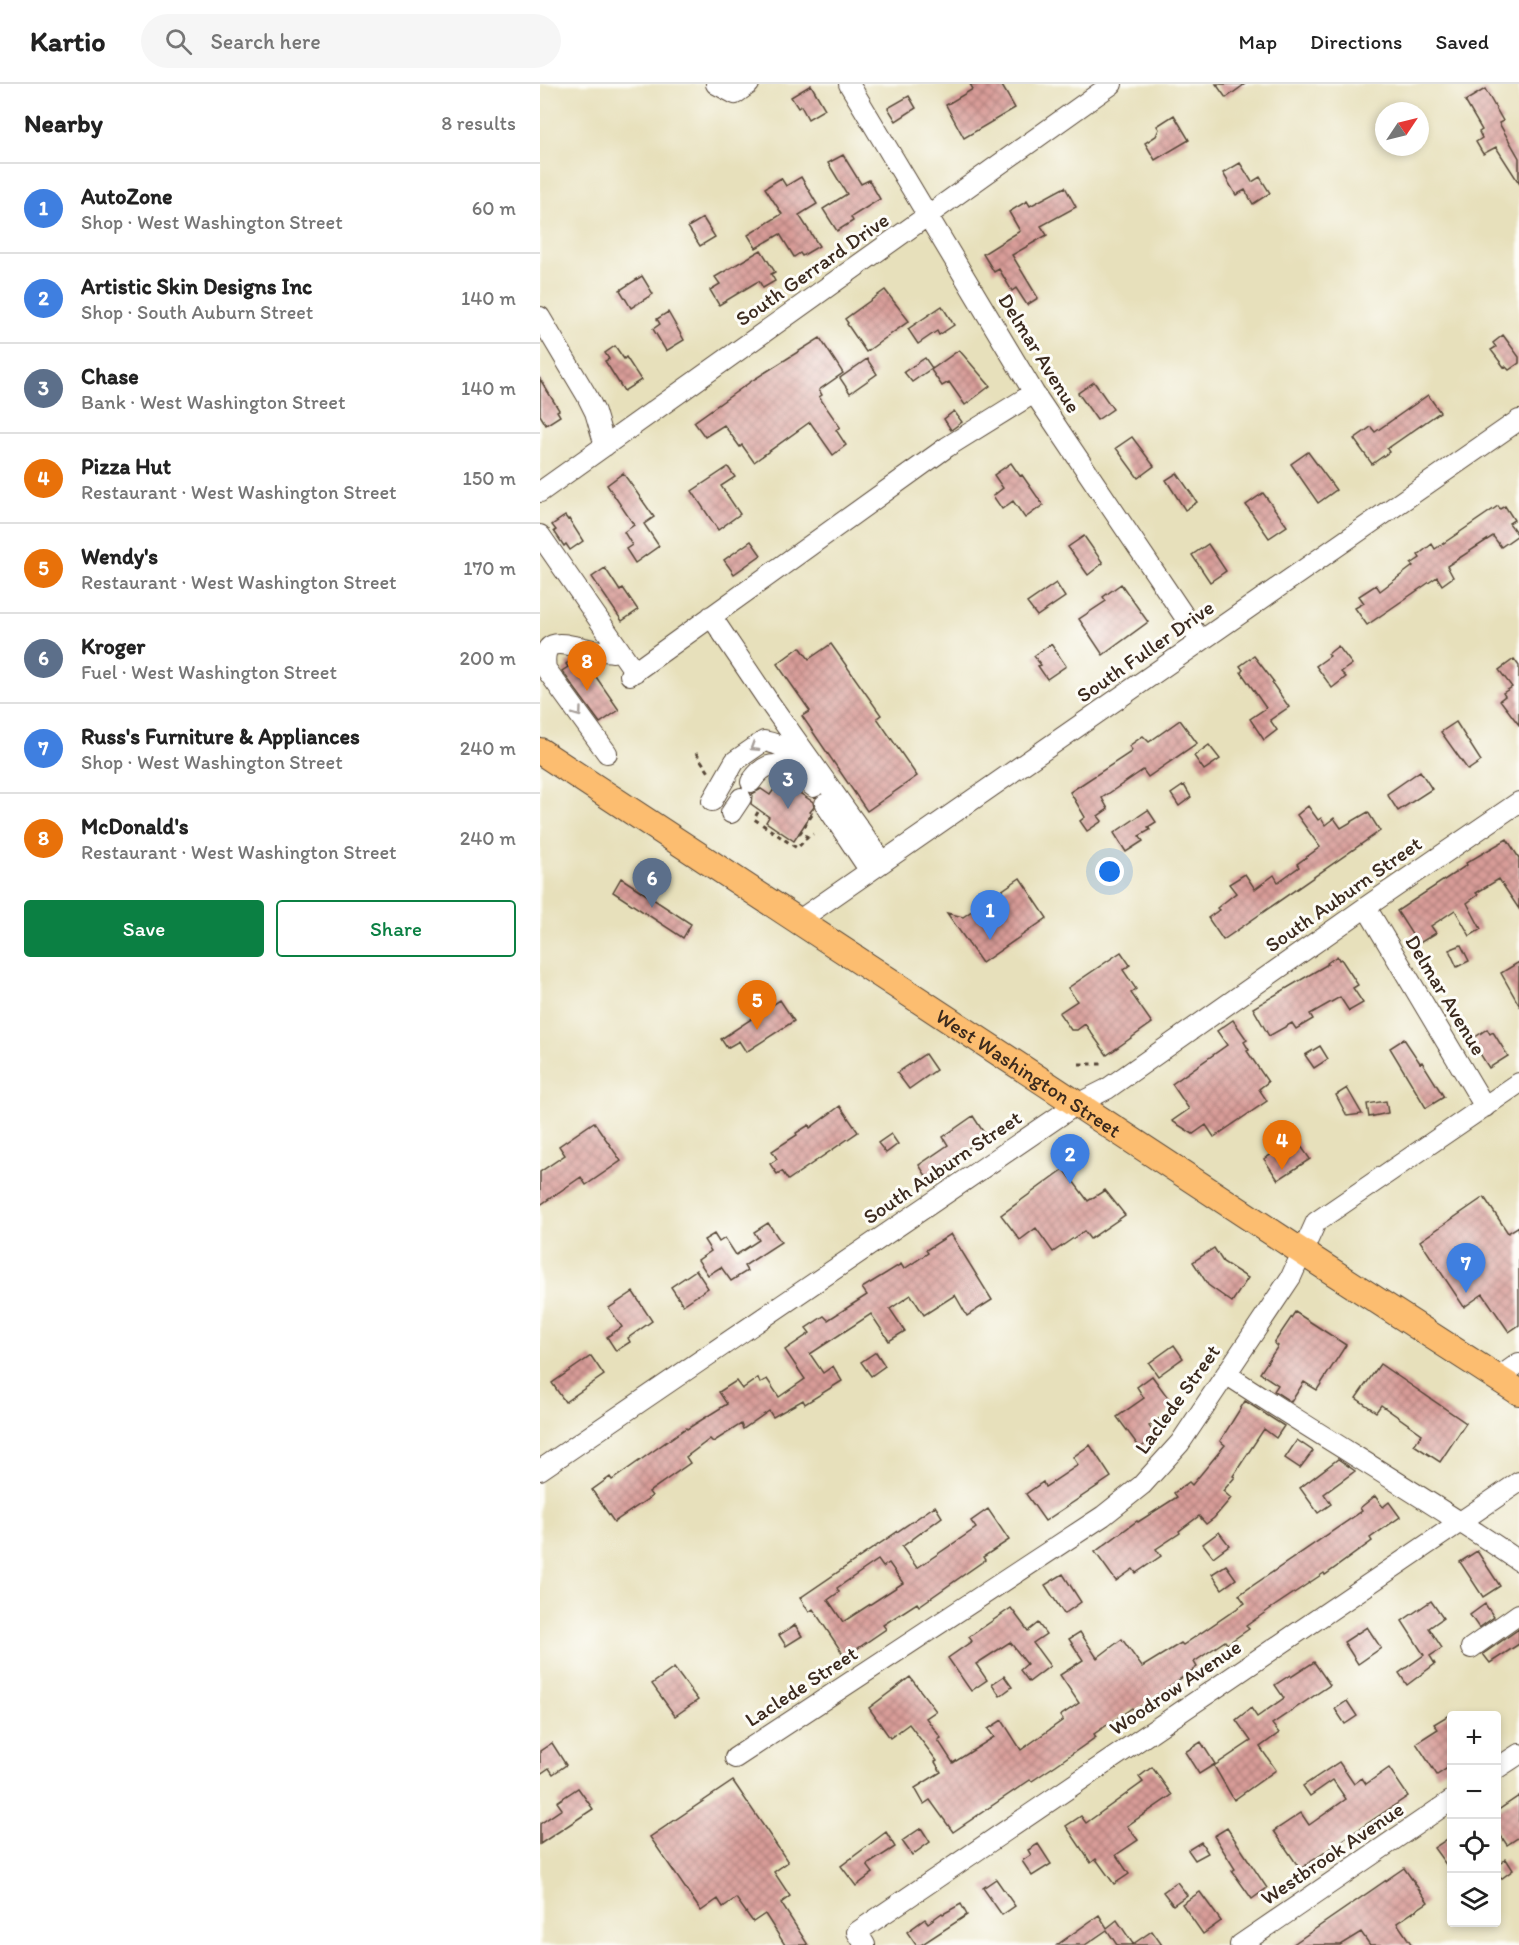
<!DOCTYPE html>
<meta charset="utf-8">
<style>
:root{--surface:#fff;--page:#f6f6f6;--text:#222;--muted:#767676;--line:#e0e0e0;--accent:#0b8043}
body{margin:0;font-family:Itim,sans-serif;background:var(--page);color:var(--text)}
.controls{position:absolute;right:18px;bottom:18px;display:grid;overflow:hidden;border-radius:6px;box-shadow:0 3px 9px #0003}
.controls button{width:54px;height:54px;display:grid;place-items:center;padding:0;border:0;border-bottom:2px solid var(--line);background:var(--surface);color:var(--text);font:30px sans-serif}
.compass{position:absolute;left:835px;top:18px;width:54px;height:54px;border-radius:50%;background:var(--surface);box-shadow:0 3px 9px #0003;rotate:55deg}
.you{position:absolute;left:570px;top:788px;width:21px;height:21px;margin:-15px;border:4px solid #fff;border-radius:50%;background:#1a73e8;box-shadow:0 0 0 9px #1a73e833}
.badge{display:grid;place-items:center;width:39px;height:39px;border-radius:50%;background:var(--accent);color:#fff;font-size:20px;font-weight:700}
.pin{position:absolute;translate:-50% -50px;filter:drop-shadow(0 2px 3px #0008)}
.pin::after{content:'';position:absolute;top:32px;width:21px;height:18px;background:inherit;clip-path:polygon(0 0,100% 0,50% 100%)}
.list{margin:0;padding:0;list-style:none}
h2{display:flex;justify-content:space-between;align-items:center;height:78px;margin:0;padding:0 24px;font-size:26px}
h2 small{font-size:20px;font-weight:400;color:var(--muted)}
.list li{display:grid;grid-template-columns:39px 1fr auto;gap:18px;align-items:center;box-sizing:border-box;height:90px;padding:0 24px;border-top:2px solid var(--line)}
.list b{display:block;font-size:22px;white-space:nowrap}
.list p{margin:0;font-size:20px;white-space:nowrap;color:var(--muted)}
.list em{font-size:20px;font-style:normal;color:var(--muted)}
.actions{display:flex;gap:12px;padding:18px 24px}
.actions a{flex:1;padding:14px 0;border:2px solid var(--accent);border-radius:6px;text-align:center;font-size:21px;color:var(--accent)}
.actions .main{background:var(--accent);color:#fff}
.icon{flex:none;width:33px;height:33px;fill:none;stroke:currentColor;stroke-width:2;stroke-linecap:round;stroke-linejoin:round}
.map{position:relative;flex:none;width:979px;height:1861px;overflow:hidden}
header{display:flex;align-items:center;gap:36px;box-sizing:border-box;height:84px;padding:0 30px;background:var(--surface);border-bottom:2px solid var(--line)}
header strong{font-size:28px}
nav{display:flex;gap:33px;margin-inline-start:auto;font-size:21px}
.search{width:420px;height:54px;background:var(--page);display:flex;align-items:center;gap:15px;box-sizing:border-box;padding:0 21px;border-radius:33px;color:var(--muted);font-size:22px}
main{display:flex}
aside{flex:1;background:var(--surface)}
.map>svg:first-child{display:block}
</style>
<header>
<strong>Kartio</strong>
<div class="search"><svg class="icon" aria-label="search" viewBox="0 0 24 24"><circle cx="10" cy="10" r="6"/><path d="M15 15l6 6"/></svg>Search here</div>
<nav><a>Map</a><a>Directions</a><a>Saved</a></nav>
</header>
<main>
<aside>
<h2>Nearby<small>8 results</small></h2>
<ul class="list">
<li><span class="badge" style="background:#3f7fe0">1</span><div><b>AutoZone</b><p>Shop · West Washington Street</p></div><em>60 m</em></li>
<li><span class="badge" style="background:#3f7fe0">2</span><div><b>Artistic Skin Designs Inc</b><p>Shop · South Auburn Street</p></div><em>140 m</em></li>
<li><span class="badge" style="background:#5c6f8a">3</span><div><b>Chase</b><p>Bank · West Washington Street</p></div><em>140 m</em></li>
<li><span class="badge" style="background:#e8710a">4</span><div><b>Pizza Hut</b><p>Restaurant · West Washington Street</p></div><em>150 m</em></li>
<li><span class="badge" style="background:#e8710a">5</span><div><b>Wendy's</b><p>Restaurant · West Washington Street</p></div><em>170 m</em></li>
<li><span class="badge" style="background:#5c6f8a">6</span><div><b>Kroger</b><p>Fuel · West Washington Street</p></div><em>200 m</em></li>
<li><span class="badge" style="background:#3f7fe0">7</span><div><b>Russ's Furniture &amp; Appliances</b><p>Shop · West Washington Street</p></div><em>240 m</em></li>
<li><span class="badge" style="background:#e8710a">8</span><div><b>McDonald's</b><p>Restaurant · West Washington Street</p></div><em>240 m</em></li>
</ul>
<div class="actions"><a class="main">Save</a><a>Share</a></div>
</aside>
<div class="map">
<svg width="979" height="1861" viewBox="0 0 979 1861">
<defs>
<pattern id="building-cross-hatch" width="8" height="8" patternUnits="userSpaceOnUse" patternTransform="scale(1.5)"><rect width="8" height="8" fill="#d89c98"/><path d="M0 0l8 8M0 8l8-8" fill="none" stroke="#b07f7b"/></pattern>
</defs>
<rect width="100%" height="100%" fill="#fdfcf7"/>
<filter id="ink" filterUnits="userSpaceOnUse"><feTurbulence type="fractalNoise" baseFrequency=".0167" numOctaves="2"/><feDisplacementMap in="SourceGraphic" scale="12" xChannelSelector="R" yChannelSelector="G"/><feConvolveMatrix kernelMatrix="1 2 1 2 8 2 1 2 1" color-interpolation-filters="sRGB"/></filter>
<filter id="wash" filterUnits="userSpaceOnUse"><feTurbulence type="fractalNoise" baseFrequency=".008" numOctaves="4" result="noise"/><feDisplacementMap in="SourceGraphic" scale="24" xChannelSelector="R" yChannelSelector="G"/><feGaussianBlur stdDeviation="1.35" result="paint"/><feColorMatrix in="noise" values="0 0 0 0 0 0 0 0 0 0 0 0 0 0 0 0 0 1.4 0 .05"/><feComposite in="paint" operator="in"/></filter>
<g filter="url(#wash)">
<rect width="100%" height="100%" fill="#e7e0bb"/>
<g id="blocks">
<!-- building -->
<path fill="url(#building-cross-hatch)" fill-rule="evenodd" d="M430,0H461L475,24L424,54L406,21L433,5Z
M676,0H705L686,14Z
M271,1L285,25L268,35L261,22L258,24L251,13Z
M945,5L963,37L959,39L979,74V99L956,63L943,70L936,58L942,54L939,48L942,46L925,17Z
M369,12L376,24L356,37L348,24Z
M634,31L649,56L615,76L605,59L616,52L619,45L617,42Z
M303,71L321,100L329,96L340,115L311,133L313,137L297,147L283,125L307,110L288,79Z
M700,79L712,98L720,93L730,109L713,120L705,106L696,111L683,89Z
M261,93L277,120L259,131L279,162L262,172L260,169L254,173L240,150L216,164L208,151L242,130L225,104L241,94L246,102Z
M525,103L536,123L501,142L507,151L472,171L498,214L487,221L476,204L472,207L459,185L454,188L443,170L480,147L469,128L487,117L490,122Z
M163,134L175,153L160,162L148,143Z
M221,166L235,188L231,190L235,197L223,204L219,197L215,199L179,221L170,206L180,200L175,193Z
M102,192L113,210L91,224L80,206Z
M345,206L369,237L326,268L307,240L308,239L305,235Z
M402,222L414,241L399,251L397,247L378,260L368,245Z
M128,228L144,256L126,267L113,245L120,240L117,235Z
M963,251L979,273V279L969,286L965,282L964,283L951,266L956,263L953,259Z
M280,254L303,289L279,306L282,311L279,313L300,343L296,346L306,361L293,371L270,338L214,378L202,361L200,363L184,341L165,353L154,338L213,296Z
M75,262L84,275L86,273L101,296L84,307L65,277L69,275L65,269Z
M419,266L450,302L425,321L409,298L402,302L391,286Z
M385,274L392,284L372,298L364,288Z
M327,275L337,290L310,309L300,294Z
M0,295L19,326L17,327L20,332L6,341L0,331Z
M554,298L573,325L557,336L538,309Z
M888,311L900,328L847,365L849,368L832,380L814,355L831,343L835,348Z
M414,327L422,338L411,346L404,335Z
M592,353L614,382L598,394L576,364Z
M768,368L796,406L778,419L751,380Z
M471,379L480,392L482,391L503,421L485,434L473,417L462,425L453,412L463,404L454,391Z
M188,383L195,393L181,402L200,430L178,446L152,407Z
M83,389L114,433L104,440L119,462L95,479L86,465L92,461L84,448L94,441L67,401Z
M637,389L657,418L645,426L626,396Z
M723,409L747,442L729,454L706,421Z
M958,422L960,425L965,422L974,436L969,439L978,451L961,463L953,452L907,482L913,493L902,501L897,493L827,541L815,524L824,519L819,512L836,501L840,507L873,482L871,480L880,474L878,471L892,460L895,465Z
M25,432L28,436L29,435L43,457L30,466L26,460L24,462L14,447L16,446L12,441Z
M544,452L563,479L548,491L528,463Z
M211,457L221,471L194,490L184,476Z
M668,460L686,487L670,498L652,471Z
M65,484L80,507L83,504L98,526L82,537L52,493Z
M516,499L525,513L497,532L487,519Z
M581,500L608,538L563,571L539,535L566,517L563,513Z
M291,560L341,631L337,634L377,692L327,727L262,632L270,627L237,580L260,563L269,575Z
M511,560L526,582L507,595L498,582L501,581L494,572Z
M798,562L812,580L801,588L806,593L792,604L776,582L790,572L788,570Z
M714,572L734,598L732,599L749,623L730,636L737,646L724,656L710,635L726,624L701,588L703,586L700,582Z
M34,574L45,577L79,626L60,639L22,587L28,583L26,580Z
M974,575L979,582V641L960,616L965,612L963,609L972,603L959,586Z
M640,636L657,659L608,693L603,686L562,714L568,725L558,732L562,737L547,747L540,737L545,733L530,708L591,668L592,666L589,662L603,652L609,658Z
M916,638L941,677L928,686L901,648Z
M669,661L680,675L664,686L654,672Z
M880,687L892,705L858,727L847,710Z
M644,701L651,713L639,722L631,710Z
M235,704L247,712L252,704L273,718L274,723L270,728L272,729L254,757L226,738L229,733L211,720L212,710L221,705L230,711Z
M768,722L778,736L781,734L785,741L794,734L801,744L828,728L840,747L683,856L668,834L679,826L677,824L696,809L689,800L705,790L715,805L734,791L738,798L759,783L757,780L780,763L757,731Z
M608,726L616,738L608,743L610,746L599,752L603,757L586,768L574,749Z
M967,755L979,774V825L959,795L936,809L938,811L927,819L941,845L930,852L915,826L891,842L896,849L878,860L857,827L927,781L926,779Z
M81,794L151,840L143,854L73,808Z
M480,794L507,834L442,879L407,829L423,833Z
M921,861L929,877L917,883L909,866Z
M581,868L590,881L583,886L596,905L591,909L612,939L567,971L545,940L537,946H531L519,929L537,917L528,904Z
M797,872L799,876L801,875L818,901L813,904L823,919L809,927L800,913L770,930L773,935L756,945L752,939L729,952L713,924L788,880L787,879Z
M979,878V921L961,889Z
M240,916L254,937L206,968L199,957L187,964L181,955Z
M693,936L707,956L704,958L709,966L707,967L728,998L719,1005L727,1017L674,1053L666,1041L653,1050L632,1037L649,1025L632,1000L687,961L677,947Z
M947,945L950,950L953,948L968,972L949,984L934,960L937,958L934,954Z
M864,955L880,979L882,978L904,1013L886,1024L850,964Z
M780,962L788,975L774,984L765,971Z
M385,970L396,986L369,1005L357,989Z
M807,1004L822,1030L807,1032L796,1011Z
M846,1017L848,1029L829,1033L827,1020Z
M300,1022L318,1048L248,1096L242,1087L237,1090L230,1080L237,1075L232,1067L257,1051L256,1049L269,1041L270,1044Z
M433,1032L446,1052L400,1083L401,1086L388,1095L379,1081L408,1061L403,1053Z
M54,1038L81,1077L46,1101L41,1093L0,1121V1088L25,1071L19,1062Z
M351,1050L358,1060L346,1069L338,1059Z
M756,1055L770,1075L738,1096L724,1075Z
M524,1085L548,1117L565,1106L585,1131L550,1155L544,1147L513,1168L496,1144L480,1156L461,1131Z
M944,1113L968,1149L979,1142V1241L969,1248L943,1210L924,1223L880,1157Z
M228,1139L241,1158L204,1182L207,1187L191,1197L181,1183L168,1191L158,1176L171,1167L164,1156L174,1150L179,1158L185,1154L196,1171L219,1156L214,1148Z
M411,1150L452,1216L427,1232L415,1211L384,1231L371,1211L350,1225L365,1247L349,1257L331,1230L270,1270L283,1289L293,1282L302,1297L265,1320L263,1316L233,1333L229,1327L203,1345L201,1340L173,1358L170,1355L146,1373L150,1379L109,1408L112,1412L74,1438L52,1406L70,1393L72,1396L146,1344L147,1345L187,1320L179,1308L196,1297L202,1305L218,1294L220,1299L227,1295L239,1313L265,1295L245,1266L270,1249L266,1244L284,1232L288,1236L327,1211L322,1204L361,1180L364,1185L388,1169L386,1166Z
M674,1164L683,1178L708,1194L692,1218L668,1201L653,1178Z
M156,1186L168,1204L143,1221L131,1203Z
M93,1208L112,1237L88,1254L90,1258L76,1267L67,1253L82,1243L69,1224Z
M755,1228L806,1261L777,1306L764,1298L751,1318L734,1307L738,1301L720,1289L738,1262L734,1259Z
M634,1261L643,1274L618,1292L609,1279Z
M336,1268L345,1282L331,1292L321,1278Z
M51,1272L64,1291L25,1318L12,1299Z
M840,1280L926,1339L900,1378L874,1361L882,1350L841,1321L836,1328L816,1314Z
M612,1292L635,1323L609,1342L616,1352L600,1364L577,1333L604,1314L597,1303Z
M705,1317L744,1342L736,1354L724,1345L693,1392L695,1393L683,1407L691,1414L674,1434L666,1440L659,1432L639,1447L640,1449L616,1465L621,1472L596,1489L593,1485L576,1497L555,1468L597,1437L598,1438L637,1413L634,1409L649,1398L652,1401L685,1361L680,1357Z
M757,1356L773,1367L760,1384L745,1374Z
M550,1361L571,1393L505,1437L486,1410L503,1398L505,1403L538,1381L533,1373Z
M798,1375L815,1387L784,1410L791,1420L778,1429L760,1404Z
M835,1412L843,1423L849,1418L860,1433L830,1454L832,1457L785,1491L784,1489L730,1525L706,1542L709,1545L687,1560L685,1557L654,1578L657,1583L594,1627L592,1624L554,1650L556,1653L516,1681L492,1697L490,1696L413,1748L390,1716L384,1720L375,1704L401,1688L395,1678L397,1677L369,1640L350,1654L329,1624L370,1593L396,1627L386,1634L401,1654L398,1656L413,1679L454,1653L448,1645L462,1636L481,1666L523,1636L520,1632L539,1619L520,1591L543,1576L529,1555L540,1548L557,1574L582,1555L602,1583L641,1559L643,1561L705,1519L699,1511L822,1427L820,1424Z
M395,1422L402,1433L362,1463L377,1484L436,1444L431,1437L448,1425L469,1456L443,1473L445,1476L379,1522L377,1519L343,1541L346,1545L305,1573L273,1525L269,1528L260,1514ZM338,1476L343,1483L349,1479L363,1499L303,1538L288,1516L299,1508L297,1504Z
M679,1448L689,1461L673,1473L663,1460Z
M937,1467L960,1502L943,1513L920,1478Z
M686,1481L696,1495L682,1505L672,1490Z
M523,1490L541,1518L524,1530L505,1501Z
M891,1517L903,1534L889,1544L902,1564L890,1572L895,1580L867,1601L859,1589L884,1571L862,1537Z
M945,1520L954,1533L939,1544L930,1531Z
M471,1524L488,1547L498,1539L506,1550L493,1559L510,1582L489,1598L480,1586L487,1580L470,1558L436,1580L447,1596L431,1607L408,1574L432,1557L429,1553Z
M255,1541L262,1552L246,1562L239,1551Z
M827,1543L841,1564L818,1580L804,1558Z
M979,1545V1560L950,1579L943,1570Z
M774,1578L790,1601L732,1640L739,1649L720,1663L736,1686L694,1716L674,1682L711,1657L696,1636L711,1624L717,1633L744,1614L735,1601L750,1591L751,1593Z
M134,1584L158,1616L135,1632L112,1600Z
M464,1592L472,1603L460,1612L452,1600Z
M807,1617L817,1632L805,1640L795,1625Z
M912,1629V1681L897,1691L876,1659L898,1645L894,1640Z
M661,1658L675,1680L659,1690L645,1668Z
M12,1659L26,1681L13,1690L9,1684L0,1690V1667Z
M799,1678L814,1700L822,1694L826,1700L849,1684L868,1712L760,1785L734,1747L761,1729L769,1741L806,1715L793,1696L770,1712L763,1702Z
M612,1683L632,1711L587,1742L598,1756L576,1771L589,1790L574,1800L556,1775L551,1779L526,1742L541,1732L546,1739L603,1698L599,1693Z
M193,1697L248,1778L234,1788L250,1812L241,1819L268,1861H245L225,1830L213,1838L196,1814L183,1823L178,1815L161,1827L110,1753Z
M38,1704L53,1725L0,1760V1740L22,1725L17,1718Z
M979,1712V1753L967,1761L957,1746V1727Z
M381,1744L390,1758L372,1771L362,1757Z
M687,1744L727,1804L712,1815L692,1787L695,1785L674,1752Z
M346,1748L355,1763L327,1781L333,1789L316,1802L301,1782Z
M912,1752V1789L894,1764Z
M661,1758L668,1769L655,1776L648,1766Z
M498,1760L511,1780L492,1792L482,1777L491,1771L488,1766Z
M966,1775L973,1786L961,1795L957,1788V1782Z
M864,1784L888,1818L857,1839L872,1861H830L821,1848L800,1861H752Z
M456,1795L475,1822L462,1831L443,1804Z
M637,1798L647,1811L633,1821L623,1808Z
M660,1808L681,1837L663,1850L642,1820Z
M421,1820L427,1831L381,1861H376L367,1848L385,1835L388,1839L402,1829L403,1830Z
M559,1831L567,1844L577,1836L593,1860L612,1847L622,1861H577L567,1846L545,1861H517Z"/>
</g>
</g>
<g filter="url(#ink)">
<use href="#blocks" fill-opacity="0" stroke="#554536" stroke-width="1.5"/>
<g fill="none" stroke-linecap="round" stroke-linejoin="round">
<!-- minor casing -->
<g stroke="#554536" stroke-width="22">
<path id="minor" d="M176,0L195,10L209,0
M309,0L494,309L661,557
M0,233L47,312L55,328L65,362
M0,408L572,0
M0,451L95,588
M171,532L229,618L343,778
M90,591L407,363L494,309
M67,669L6,585C1,551 23,560 44,564C53,567 63,567 73,568
M211,698C232,666 250,686 274,703
M172,717L195,677L224,657C244,661 249,666 260,683
M285,720L330,787
M191,729L201,714
M826,823L945,1023
M258,837L979,336
M686,1290C783,1354 884,1412 979,1477
M958,1294L979,1279
M0,1386L537,1020L567,1005L826,823L979,718
M931,1564L979,1530
M195,1674L563,1432L602,1401L640,1359L751,1193L776,1138L979,999
M956,1685L979,1670
M325,1861L317,1848L979,1398
M700,1861L912,1716"/>
</g>
<!-- major casing -->
<g stroke="#554536" stroke-width="28">
<g id="major">
<path id="s1" d="M0,667L762,1168L979,1308"/>
</g>
</g>
<!-- path -->
<path stroke="#554536" stroke-width="3" stroke-dasharray="4.5 4.5" stroke-linecap="butt" d="M156,669L170,690
M218,728L214,735L257,764L268,753
M272,731L260,749L268,753L273,750
M539,980H565"/>
<!-- minor -->
<use href="#minor" stroke="#fff" stroke-width="20"/>
<!-- major -->
<use href="#major" stroke="#fcbd6f" stroke-width="26"/>
</g>
<!-- one-way arrows -->
<defs><path id="oneway-chevron" d="M-2-3.5L2.5 0L-2 3.5" fill="none" stroke-width="1.6" stroke-linecap="round" stroke-linejoin="round" transform="scale(1.5)"/></defs>
<g stroke="#a79f9a">
<use href="#oneway-chevron" transform="translate(38 629) rotate(54)"/>
<use href="#oneway-chevron" transform="translate(214 663) rotate(148)"/>
</g>
</g>
<g text-anchor="middle" dominant-baseline="central" stroke-width="6" stroke-linejoin="round" paint-order="stroke">
<!-- street labels -->
<g font-size="21" fill="#3b2a1e" stroke="#fdfcf7">
<text transform="translate(272 185) rotate(-35)">South Gerrard Drive</text>
<text transform="translate(500 269) rotate(58)">Delmar Avenue</text>
<text transform="translate(605 567) rotate(-35)">South Fuller Drive</text>
<text transform="translate(803 810) rotate(-35)">South Auburn Street</text>
<text transform="translate(906 911) rotate(59)">Delmar Avenue</text>
<text stroke="none"><textPath href="#s1" startOffset="585">West Washington Street</textPath></text>
<text transform="translate(402 1083) rotate(-34)">South Auburn Street</text>
<text transform="translate(637 1315) rotate(-54)">Laclede Street</text>
<text transform="translate(261 1602) rotate(-33)">Laclede Street</text>
<text transform="translate(635 1603) rotate(-34)">Woodrow Avenue</text>
<text transform="translate(792 1769) rotate(-34)">Westbrook Avenue</text>
</g>
</g>
</svg>
<div class="controls">
<button>+</button>
<button>−</button>
<button><svg class="icon" aria-label="locate" viewBox="0 0 24 24"><circle cx="12" cy="12" r="6"/><path d="M12 2v4M12 18v4M2 12h4M18 12h4"/></svg></button>
<button><svg class="icon" aria-label="layers" viewBox="0 0 24 24"><path d="M12 4l9 5-9 5-9-5zM3 14l9 5 9-5"/></svg></button>
</div>
<svg class="compass" viewBox="-18 -18 36 36"><path d="M0-13l5 13h-10z" fill="#e53935"/><path d="M0 13l5-13h-10z" fill="#767676"/></svg>
<div class="you"></div>
<div class="pin badge" style="left:450px;top:856px;background:#3f7fe0">1</div>
<div class="pin badge" style="left:530px;top:1100px;background:#3f7fe0">2</div>
<div class="pin badge" style="left:248px;top:725px;background:#5c6f8a">3</div>
<div class="pin badge" style="left:742px;top:1086px;background:#e8710a">4</div>
<div class="pin badge" style="left:217px;top:946px;background:#e8710a">5</div>
<div class="pin badge" style="left:112px;top:824px;background:#5c6f8a">6</div>
<div class="pin badge" style="left:926px;top:1209px;background:#3f7fe0">7</div>
<div class="pin badge" style="left:47px;top:607px;background:#e8710a">8</div>
</div>
</main>
